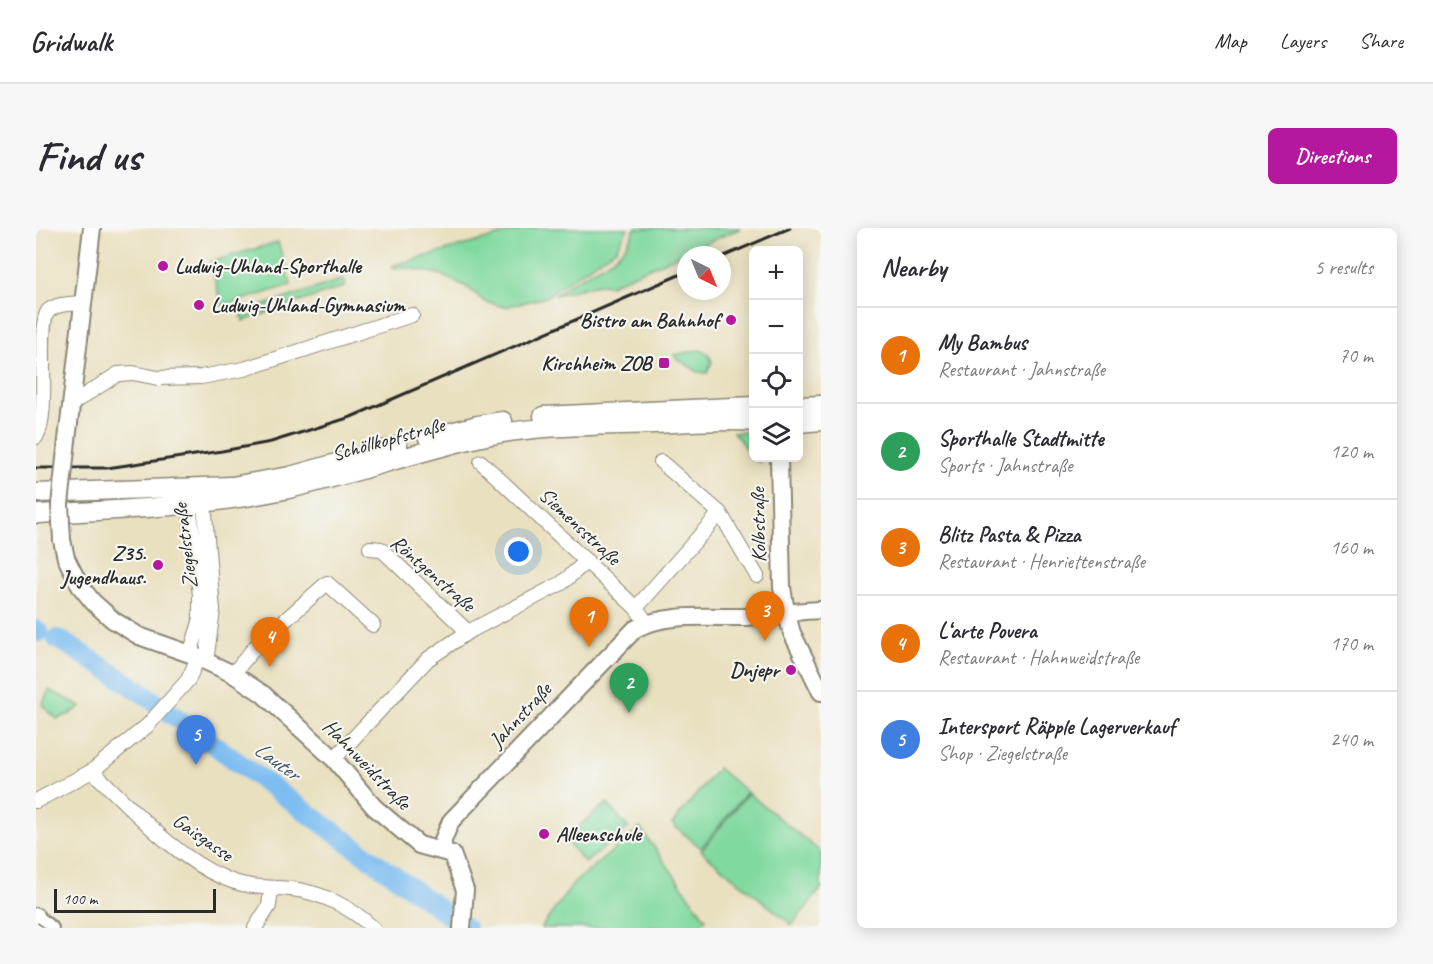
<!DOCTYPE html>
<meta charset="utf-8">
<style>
:root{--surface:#fff;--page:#f7f7f7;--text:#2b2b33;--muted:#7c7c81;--line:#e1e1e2;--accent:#b5179e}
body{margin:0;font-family:Caveat,sans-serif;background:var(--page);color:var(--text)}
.controls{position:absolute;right:18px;top:18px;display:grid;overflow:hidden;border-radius:9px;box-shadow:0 3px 15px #0003}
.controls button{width:54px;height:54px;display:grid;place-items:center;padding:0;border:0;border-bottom:2px solid var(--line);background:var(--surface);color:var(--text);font:30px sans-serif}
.compass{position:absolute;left:641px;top:18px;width:54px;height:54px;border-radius:50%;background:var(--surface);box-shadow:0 3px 15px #0003;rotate:137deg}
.scale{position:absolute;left:18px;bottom:15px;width:162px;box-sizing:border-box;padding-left:6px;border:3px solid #2b2b2b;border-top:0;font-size:16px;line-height:21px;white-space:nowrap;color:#2b2b2b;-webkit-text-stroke:4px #f6f6f2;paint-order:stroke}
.you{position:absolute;left:483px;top:324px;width:21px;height:21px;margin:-15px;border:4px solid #fff;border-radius:50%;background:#1a73e8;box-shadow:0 0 0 9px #1a73e833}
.badge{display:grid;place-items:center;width:39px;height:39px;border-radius:50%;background:var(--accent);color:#fff;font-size:20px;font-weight:700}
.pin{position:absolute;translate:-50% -50px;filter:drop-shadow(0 2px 3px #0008)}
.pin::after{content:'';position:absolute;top:32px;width:21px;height:18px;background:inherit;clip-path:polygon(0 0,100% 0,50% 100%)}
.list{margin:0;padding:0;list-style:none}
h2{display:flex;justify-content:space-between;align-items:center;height:78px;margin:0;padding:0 24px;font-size:26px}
h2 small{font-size:20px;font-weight:400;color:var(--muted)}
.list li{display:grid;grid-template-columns:39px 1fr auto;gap:18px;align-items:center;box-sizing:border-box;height:96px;padding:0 24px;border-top:2px solid var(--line)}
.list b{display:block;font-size:22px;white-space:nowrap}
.list p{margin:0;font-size:20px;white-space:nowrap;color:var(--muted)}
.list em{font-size:20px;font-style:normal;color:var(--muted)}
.icon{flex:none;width:33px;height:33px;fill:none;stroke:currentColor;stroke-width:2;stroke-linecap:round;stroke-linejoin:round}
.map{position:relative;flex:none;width:785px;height:700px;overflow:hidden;border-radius:9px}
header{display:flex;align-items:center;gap:36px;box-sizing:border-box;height:84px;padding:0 30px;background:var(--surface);border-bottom:2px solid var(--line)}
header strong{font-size:28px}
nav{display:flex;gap:33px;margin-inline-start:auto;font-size:21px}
.intro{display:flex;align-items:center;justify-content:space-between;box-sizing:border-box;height:144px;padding:0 36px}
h1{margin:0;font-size:42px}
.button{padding:15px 27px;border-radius:9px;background:var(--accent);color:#fff;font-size:21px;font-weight:700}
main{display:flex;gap:36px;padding:0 36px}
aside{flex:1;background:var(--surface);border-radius:9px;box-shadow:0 3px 15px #0003}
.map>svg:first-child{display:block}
</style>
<header>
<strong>Gridwalk</strong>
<nav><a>Map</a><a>Layers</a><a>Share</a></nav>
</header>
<div class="intro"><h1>Find us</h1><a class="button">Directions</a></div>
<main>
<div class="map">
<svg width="785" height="700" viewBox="0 0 785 700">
<rect width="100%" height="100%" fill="#f6f6f2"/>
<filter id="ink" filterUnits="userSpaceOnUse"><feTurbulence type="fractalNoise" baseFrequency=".0167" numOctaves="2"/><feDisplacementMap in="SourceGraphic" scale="12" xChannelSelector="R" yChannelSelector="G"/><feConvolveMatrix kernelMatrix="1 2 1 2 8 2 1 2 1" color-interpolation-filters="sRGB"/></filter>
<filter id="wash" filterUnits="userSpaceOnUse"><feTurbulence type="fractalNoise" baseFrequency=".008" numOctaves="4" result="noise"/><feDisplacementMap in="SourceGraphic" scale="24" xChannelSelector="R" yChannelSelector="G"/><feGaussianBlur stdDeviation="1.35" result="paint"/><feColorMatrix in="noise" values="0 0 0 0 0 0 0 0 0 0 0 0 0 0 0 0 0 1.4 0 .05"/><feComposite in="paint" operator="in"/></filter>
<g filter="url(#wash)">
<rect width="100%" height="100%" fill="#e9e0bf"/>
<!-- green -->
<path fill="#80d99e" stroke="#568264" stroke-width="1.5" d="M490,0H592L580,21L517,63L511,69L469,79L449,74L431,59L403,46L372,40L358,41L356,38Z
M599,0H705L574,57L562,56L519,67C544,43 588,37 599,0Z
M242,14L255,57L186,78L174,34Z
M308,51L310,58L207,93L205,85Z
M662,122C671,123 673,126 676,134L671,145L662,144L640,130L638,127Z
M697,204H712L717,207L718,230H723L724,234C711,232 712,226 707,217C704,212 700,208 697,204Z
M13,462L45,478L34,486L21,491L6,477Z
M682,540L711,564L665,620L636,596Z
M712,565L785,624V661L756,697L665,623Z
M571,575L592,600L549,635L528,610Z
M604,600L670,691L661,700H505L537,656Z"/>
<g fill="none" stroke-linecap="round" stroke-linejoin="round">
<!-- river -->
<path stroke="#7dbdf1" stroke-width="20" d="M0,402L3,404
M21,411L29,415L101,461L430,700"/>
</g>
</g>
<g filter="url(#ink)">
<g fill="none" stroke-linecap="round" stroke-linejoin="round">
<!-- pedestrian casing -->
<g stroke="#8a8675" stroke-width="14">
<path id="pedestrian" d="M0,686L17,700"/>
</g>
<!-- minor casing -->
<g stroke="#8a8675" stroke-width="16">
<path id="minor" d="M35,176L82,146L97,145L122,150L165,149L208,141L376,87
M0,209C15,185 0,100 12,83C22,75 35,76 47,75
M445,234L600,380L611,395
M625,234L684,285L721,348
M165,268L168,275L177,382L170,434
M334,320L345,321L432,404
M600,380L684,285
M154,426L164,394V367L153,277L156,269
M197,446L219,419L291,355L337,397
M298,531L392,431L432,404L526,355L551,333
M56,543C95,579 138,629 188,650C210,660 232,659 255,661C285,664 316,680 337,700
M0,573L56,543L111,498L152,452L162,430
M0,688L1,687
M219,700L233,678L235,661"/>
</g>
<!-- tertiary casing -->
<g stroke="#8a8675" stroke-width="20">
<path id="tertiary" d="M31,212L56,0
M743,230L746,359L750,384L756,405L785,464
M26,312L30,330L44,358L57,374L77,392L103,408L154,426L197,446L227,466L298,531L338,579L383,617L416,626L429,662L426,700
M407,623V612L415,593L599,401C631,384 675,390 710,389C735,387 760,383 785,382"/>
</g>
<!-- secondary casing -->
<g stroke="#8a8675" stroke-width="21">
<path id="secondary" d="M762,178L785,177
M507,188L718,178
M762,195L785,193
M392,210L442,197L467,193
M0,265L196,258L254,248L362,218
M0,286C83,282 166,279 248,262C316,247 382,223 450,208C505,197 562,198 618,196C650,195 685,191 718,194"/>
</g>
<!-- pedestrian -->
<use href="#pedestrian" stroke="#fff" stroke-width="10"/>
<!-- minor -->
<use href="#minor" stroke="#fff" stroke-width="14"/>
<!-- tertiary -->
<use href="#tertiary" stroke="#fff" stroke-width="16"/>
<!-- secondary -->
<use href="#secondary" stroke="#fff" stroke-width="18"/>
<!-- rail -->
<path stroke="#2b2b2b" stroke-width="3" d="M686,29L754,0
M0,240H71L186,223L235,214L315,189L650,44"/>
<!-- tertiary-bridge casing -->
<g stroke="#8a8675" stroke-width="20" stroke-linecap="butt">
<path id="tertiary-bridge" d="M26,312L24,277L31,212"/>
</g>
<!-- tertiary-bridge -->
<use href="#tertiary-bridge" stroke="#fff" stroke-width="16"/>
</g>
</g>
<!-- markers -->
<g fill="#b5179e" stroke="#f6f6f2" stroke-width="2">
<circle cx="127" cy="38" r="6"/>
<circle cx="163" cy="77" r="6"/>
<circle cx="695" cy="92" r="6"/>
<rect x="622" y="129" width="12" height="12" rx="3"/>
<circle cx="122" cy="337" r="6"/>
<circle cx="755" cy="442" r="6"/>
<circle cx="508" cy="606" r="6"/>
</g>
<g text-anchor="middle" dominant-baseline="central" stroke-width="4.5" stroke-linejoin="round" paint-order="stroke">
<!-- poi labels -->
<g font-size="21" font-weight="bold" fill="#2b2b2b" stroke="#f6f6f2" text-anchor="end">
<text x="139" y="38" text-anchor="start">Ludwig-Uhland-Sporthalle</text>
<text x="175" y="77" text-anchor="start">Ludwig-Uhland-Gymnasium</text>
<text x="683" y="92">Bistro am Bahnhof</text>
<text x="616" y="135">Kirchheim ZOB</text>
<text x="110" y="325">Z35.<tspan x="110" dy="24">Jugendhaus.</tspan></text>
<text x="743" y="442">Dnjepr</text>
<text x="520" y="606" text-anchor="start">Alleenschule</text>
</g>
<!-- street labels -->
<g font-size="21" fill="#2b2b2b" stroke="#f6f6f2">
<text transform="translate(352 211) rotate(-15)">Schöllkopfstraße</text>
<text transform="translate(722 297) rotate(-91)">Kolbstraße</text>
<text transform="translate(544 298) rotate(43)">Siemensstraße</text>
<text transform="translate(149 318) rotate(-97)">Ziegelstraße</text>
<text transform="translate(397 345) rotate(41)">Röntgenstraße</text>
<text transform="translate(484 487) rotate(-47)">Jahnstraße</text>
<text transform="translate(331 536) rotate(46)">Hahnweidstraße</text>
<text transform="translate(167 609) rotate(35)">Gaisgasse</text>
</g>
<!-- water labels -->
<g font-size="22" font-style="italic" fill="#445766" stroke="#f6f6f2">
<text transform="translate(241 533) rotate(36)">Lauter</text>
</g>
</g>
</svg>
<div class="controls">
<button>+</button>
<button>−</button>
<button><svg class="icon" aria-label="locate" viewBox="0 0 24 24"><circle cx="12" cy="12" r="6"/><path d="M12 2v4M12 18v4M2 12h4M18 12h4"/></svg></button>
<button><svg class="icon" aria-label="layers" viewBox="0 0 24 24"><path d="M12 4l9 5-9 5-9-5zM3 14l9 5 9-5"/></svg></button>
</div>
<svg class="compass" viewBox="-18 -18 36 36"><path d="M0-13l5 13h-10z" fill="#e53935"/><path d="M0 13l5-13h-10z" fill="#7c7c81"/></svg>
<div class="scale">100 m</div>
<div class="you"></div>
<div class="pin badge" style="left:553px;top:419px;background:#e8710a">1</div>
<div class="pin badge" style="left:593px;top:485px;background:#2e9e5b">2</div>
<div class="pin badge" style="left:729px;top:413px;background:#e8710a">3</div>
<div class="pin badge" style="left:234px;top:439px;background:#e8710a">4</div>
<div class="pin badge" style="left:160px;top:537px;background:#3f7fe0">5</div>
</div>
<aside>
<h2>Nearby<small>5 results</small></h2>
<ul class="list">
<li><span class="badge" style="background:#e8710a">1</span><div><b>My Bambus</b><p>Restaurant · Jahnstraße</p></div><em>70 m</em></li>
<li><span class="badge" style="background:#2e9e5b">2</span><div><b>Sporthalle Stadtmitte</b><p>Sports · Jahnstraße</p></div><em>120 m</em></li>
<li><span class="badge" style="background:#e8710a">3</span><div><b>Blitz Pasta &amp; Pizza</b><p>Restaurant · Henriettenstraße</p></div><em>160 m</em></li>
<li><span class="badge" style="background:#e8710a">4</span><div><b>L‘arte Povera</b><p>Restaurant · Hahnweidstraße</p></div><em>170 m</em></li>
<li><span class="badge" style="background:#3f7fe0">5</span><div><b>Intersport Räpple Lagerverkauf</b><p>Shop · Ziegelstraße</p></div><em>240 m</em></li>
</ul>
</aside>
</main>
